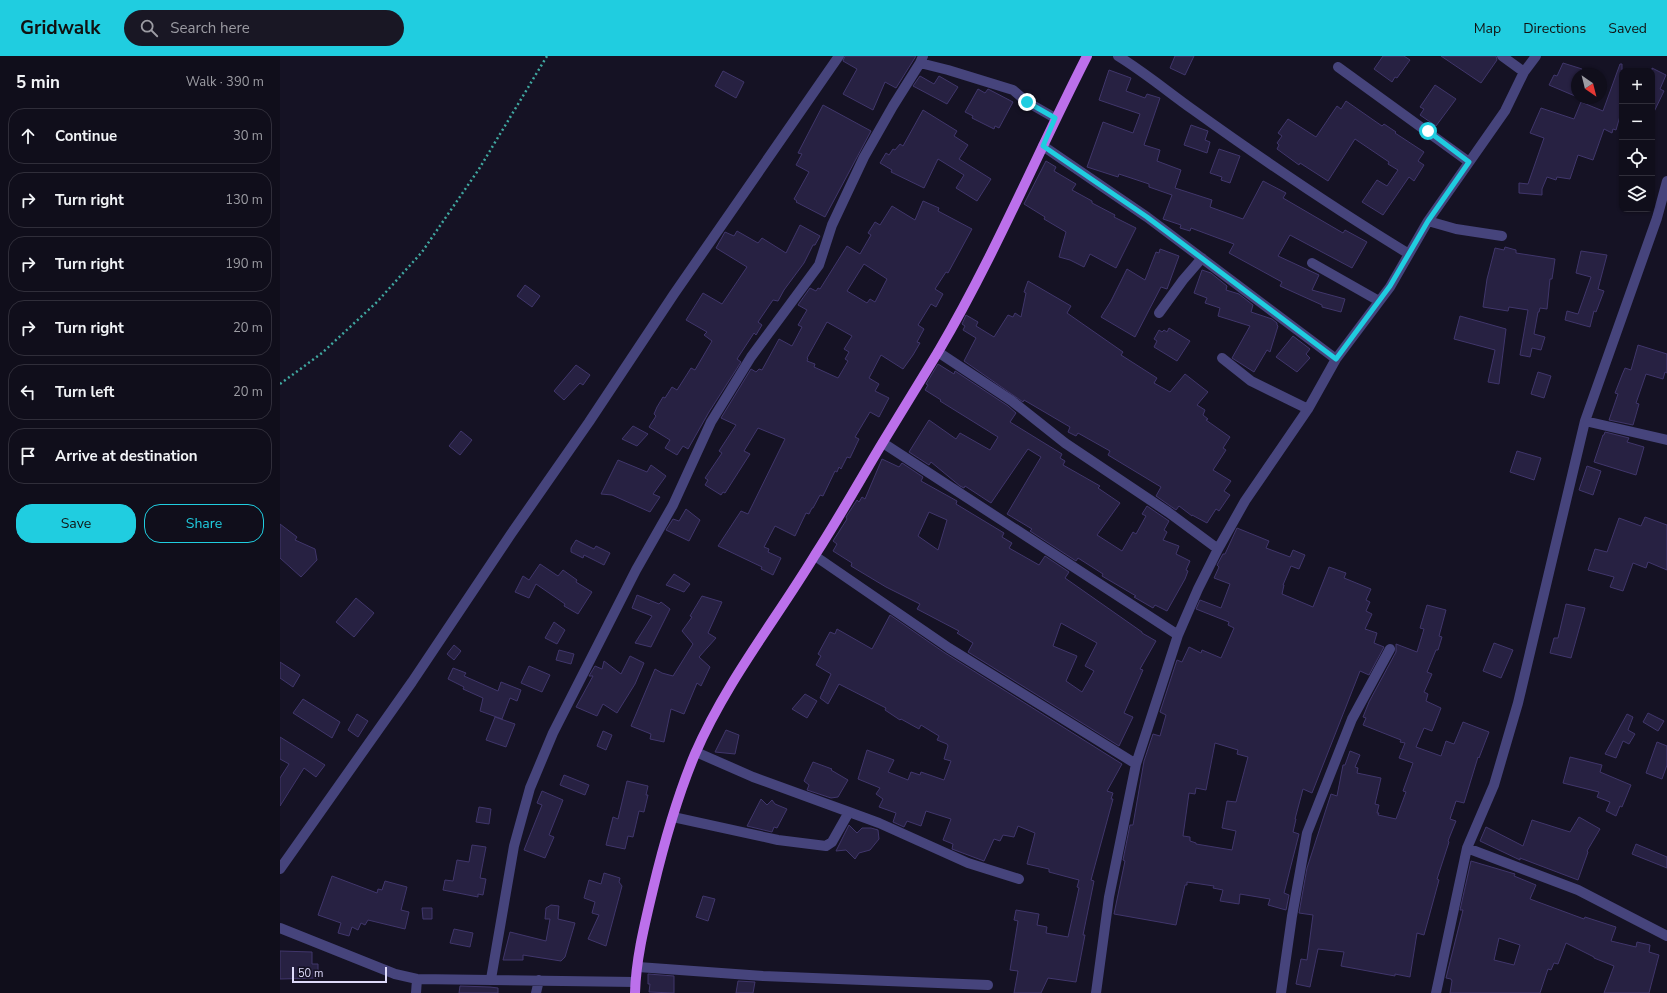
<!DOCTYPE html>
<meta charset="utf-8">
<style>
:root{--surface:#100e1b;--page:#191724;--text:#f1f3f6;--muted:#9c9ca3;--line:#302e3a;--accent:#20cde0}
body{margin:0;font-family:"Nunito Sans",sans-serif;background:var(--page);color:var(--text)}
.controls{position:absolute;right:12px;top:12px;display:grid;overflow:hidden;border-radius:8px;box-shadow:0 1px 3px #0004}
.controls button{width:36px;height:36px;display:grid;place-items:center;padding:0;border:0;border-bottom:1px solid var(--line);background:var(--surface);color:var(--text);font:20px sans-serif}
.compass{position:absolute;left:1291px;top:12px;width:36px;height:36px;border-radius:50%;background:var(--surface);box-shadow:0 1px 3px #0004;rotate:145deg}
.scale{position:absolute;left:12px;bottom:10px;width:95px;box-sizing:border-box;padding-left:4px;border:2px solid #dedafa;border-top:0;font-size:11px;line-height:14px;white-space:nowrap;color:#dedafa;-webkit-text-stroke:3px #151224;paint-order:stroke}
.stop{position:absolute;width:12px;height:12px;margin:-9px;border:3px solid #20cde0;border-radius:50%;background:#fff}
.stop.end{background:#20cde0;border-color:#fff;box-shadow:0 1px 4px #0008}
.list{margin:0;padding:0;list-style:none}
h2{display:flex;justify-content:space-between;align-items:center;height:52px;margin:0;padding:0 16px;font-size:17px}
h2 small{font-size:13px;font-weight:400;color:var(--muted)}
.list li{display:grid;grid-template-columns:26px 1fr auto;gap:12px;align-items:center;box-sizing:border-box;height:56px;margin:0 8px 8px;padding:0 8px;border:1px solid var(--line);border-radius:16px}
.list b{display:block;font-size:15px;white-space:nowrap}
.list em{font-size:13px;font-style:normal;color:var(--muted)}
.actions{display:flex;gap:8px;padding:12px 16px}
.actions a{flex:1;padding:9px 0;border:1px solid var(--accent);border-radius:16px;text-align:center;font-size:14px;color:var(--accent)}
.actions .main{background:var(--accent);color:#111}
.icon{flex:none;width:22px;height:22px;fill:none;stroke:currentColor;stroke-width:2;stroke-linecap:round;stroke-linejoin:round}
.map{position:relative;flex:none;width:1387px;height:937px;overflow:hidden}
header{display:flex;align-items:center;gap:24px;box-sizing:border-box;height:56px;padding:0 20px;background:var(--accent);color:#111}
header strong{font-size:19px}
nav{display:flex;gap:22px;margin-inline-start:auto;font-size:14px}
.search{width:280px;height:36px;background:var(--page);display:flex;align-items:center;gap:10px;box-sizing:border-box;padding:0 14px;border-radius:22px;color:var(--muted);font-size:15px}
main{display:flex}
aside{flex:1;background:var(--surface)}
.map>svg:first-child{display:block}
</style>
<header>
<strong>Gridwalk</strong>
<div class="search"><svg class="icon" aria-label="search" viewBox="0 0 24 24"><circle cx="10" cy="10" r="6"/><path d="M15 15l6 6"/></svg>Search here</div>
<nav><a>Map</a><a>Directions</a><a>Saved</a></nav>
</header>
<main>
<aside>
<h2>5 min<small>Walk · 390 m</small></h2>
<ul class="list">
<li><svg class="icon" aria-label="ahead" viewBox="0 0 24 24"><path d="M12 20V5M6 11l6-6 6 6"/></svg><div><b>Continue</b></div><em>30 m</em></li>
<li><svg class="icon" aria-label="right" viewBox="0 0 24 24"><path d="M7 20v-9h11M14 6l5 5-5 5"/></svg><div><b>Turn right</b></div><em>130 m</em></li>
<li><svg class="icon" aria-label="right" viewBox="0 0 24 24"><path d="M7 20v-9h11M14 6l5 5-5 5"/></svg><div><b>Turn right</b></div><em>190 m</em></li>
<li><svg class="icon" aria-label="right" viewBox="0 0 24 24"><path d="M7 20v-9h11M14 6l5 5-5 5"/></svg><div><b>Turn right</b></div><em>20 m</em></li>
<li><svg class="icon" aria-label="left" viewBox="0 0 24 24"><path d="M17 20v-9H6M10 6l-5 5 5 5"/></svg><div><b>Turn left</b></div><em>20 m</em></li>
<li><svg class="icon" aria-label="arrive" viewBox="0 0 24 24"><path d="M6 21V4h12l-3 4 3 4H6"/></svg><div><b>Arrive at destination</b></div></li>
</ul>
<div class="actions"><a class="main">Save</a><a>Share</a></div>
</aside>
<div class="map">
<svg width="1387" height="937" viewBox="0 0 1387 937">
<rect width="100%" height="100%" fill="#151224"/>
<!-- building -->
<path fill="#272142" stroke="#40366b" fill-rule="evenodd" d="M565,0H636L616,32L605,26L593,54L563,38L577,13L563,5Z
M895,0H914L905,19L890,12Z
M1103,0H1124L1130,4L1117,22L1115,21L1112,26L1094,13Z
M1161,0H1216L1217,4L1201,27Z
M1283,7L1302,13L1300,18H1297V34L1295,40L1269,29L1274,19L1277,20L1278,18Z
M1340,8H1342V53L1336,74L1333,73L1332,77L1324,73L1313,104L1298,99L1290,123L1277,121L1276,124L1267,121L1262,133V139L1239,137V127L1248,128L1264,82L1250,77L1261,52L1294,63L1301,46L1323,55Z
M1372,12L1386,19L1380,33L1384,35L1372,60Z
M829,14L851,22L846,35L865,42L867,38L880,42L864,89L880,94L877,105L901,114L895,132L932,144L930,151L963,163L983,125L1006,137L1003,142L1063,177L1065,174L1087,186L1072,212L1010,179L998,200L1039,219L1032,234L1065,243L1061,256L1042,251V249L1000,230L1002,226L949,197L954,188L911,172L910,175L900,172L901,169L883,163L892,139L869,131V128L839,118L838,121L807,111L823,66L853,77L860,58L819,44Z
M443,15L464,26L456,42L435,30Z
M640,20L654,28L659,20L678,31L667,48L633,30Z
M1155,29L1176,43L1156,70L1140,59L1144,53L1140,51Z
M698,33L705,37L708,33L733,46L719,72L715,70L714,73L692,62L693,60L685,56Z
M1066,45L1102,70L1104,68L1116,76L1115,77L1144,96L1138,105L1144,109L1134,125L1129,121L1103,159L1082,146L1097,124L1107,130L1118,114L1108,108L1109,106L1075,83L1048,125L1020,107L1019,109L997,93L999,89L997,87L1002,80L998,77L1008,63L1036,81L1057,50L1061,53Z
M543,49L591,75L545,161L516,146L517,145L514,143L529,116L516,109L522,98L518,97Z
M643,54L677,75L674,80L688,89L679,103L711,123L697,145L676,132L684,119L658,103L644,132L611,116L612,114L600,107L606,97L609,99L613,93L615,94L620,88L623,90Z
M911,69L928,75L925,84L930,86L927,97L904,89Z
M939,93L960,100L950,127L941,124L942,121L930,117Z
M766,105L776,111L774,115L796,128L792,134L812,145V147L835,159L834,161L856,172L836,212L810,198L804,211L790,204L779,201L786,176L764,163L765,161L744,148Z
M643,145L659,152L658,155L692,173L668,217L666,216L655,233L663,238L656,251L651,248L638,269L644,273L637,286L640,287L633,299L623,313L601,299L589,322L599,328L595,335L609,342L599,361L590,356L575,381L579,383L570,402L567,401L561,413L559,411L557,416L555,415L543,440L540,439L533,452H532L529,458L526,457L515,480L495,470L484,491L489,493L488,496L501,502L493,519L481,513L482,511L438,490L461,455L468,458L505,383L478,372L464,395L470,398L445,437L443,436L441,439L425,429L428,424L425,422L442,397L439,395L456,369L441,362L471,313L476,316L479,313L482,314L499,283L512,290L522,271L518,269L527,254L518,249L520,246L530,232L536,235L538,232L540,233L567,190L580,198L591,179L588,177L595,166L600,169L612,150L635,164ZM584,208L607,223L595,246L590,243L587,247L567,235ZM547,266L572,280L564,293L569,296L565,303L568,305L558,322L534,311L535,308L527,305L528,303L527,302Z
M520,169L540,180L535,189H533L524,207L504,234L498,245L493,244L478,266L482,269L476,279L474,277L457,303L461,306L429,356L408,393L403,390L397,399L385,392L390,384L369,371L376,360L374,358L377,351L383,341L385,342L392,331L397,334L411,312L415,314L432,285L424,279L427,276L406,264L423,237L442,248L467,211L436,192L445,176L454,180L457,175L478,187L482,182L506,197Z
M1225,191L1236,194V197L1275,203L1272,223H1270L1267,253L1260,252L1259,256H1258L1254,278L1265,281L1261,294L1252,292L1250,301L1240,299L1248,254L1229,251L1228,255L1203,251L1207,223L1215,192L1224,194Z
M880,193L899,200L887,233L881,231L855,281L821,261L831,245L847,213L865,224L876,196L879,197Z
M1301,195L1327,199L1318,233L1324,235L1316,256L1314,255L1310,271L1285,264L1287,255L1298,258L1311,221L1296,217Z
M922,214L931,217L947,230L946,234L959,238L973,249L971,256L992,263L997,267V269L998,270L990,296L987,294L974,316L952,302L970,270L938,260L940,252L925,247L927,242L914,237Z
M748,225L791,250L787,257L843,296L841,299L877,322L874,327L890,336L905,318L928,336L917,349L925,354L923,359L928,363L926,364L950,381L943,392L946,394L933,414L951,425L944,435L950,439L939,455L936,453L927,467L912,459V460L899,450L896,454L876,440L881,431L828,399L830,395L798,377L796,380L788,376L790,371L744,344L743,346L684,305L696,282L683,274L685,270L682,268L686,259L698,266L696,270L714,281L728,259L733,261L735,257L741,261L746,237L744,236Z
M245,229L260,240L252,251L237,240Z
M1180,260L1226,273L1219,328L1208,326L1215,294L1174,283Z
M889,272L910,285L897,305L874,291L877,285L874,283L879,274L882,276L884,274L887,276Z
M1013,280L1030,293L1026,298L1030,302L1017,316L996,301Z
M1358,289L1387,298V317L1385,316L1383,323L1366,318L1356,347L1359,348L1353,369L1329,364L1338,338L1335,337L1342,319L1345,312L1351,314Z
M658,308L674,318L675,315L728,350L736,357L730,366L782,398L780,402L785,405L783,409L820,430L818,432L840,447L817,479L842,495L853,476L856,478L866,460L862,458L867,450L889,465L884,474L887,476L883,484L899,490L896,498L910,505L906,514L908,515L905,523L887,555L875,549L873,552L854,541L856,540L822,520L823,518L798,502L796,505L750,475L752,473L727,458L761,401L748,393L711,447L685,430L684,432L680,430L651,406L649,409L629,396L649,364L676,383L680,377L710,394L718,381L660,345L661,344L645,334L648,329L646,328Z
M296,309L310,319L303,329L300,327L284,344L274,335Z
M1258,316L1271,320L1264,342L1251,338Z
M353,370L368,378L357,390L342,383Z
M181,375L192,384L180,399L169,390Z
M1325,376L1349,382L1347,386L1364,391L1356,419L1314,406L1323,379H1324Z
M1237,395L1261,402L1254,424L1230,416Z
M602,403L619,411L622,407L643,421L641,425L677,445L676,448L724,477L722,481L732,487L729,492L759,509L765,500L789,516L785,522L862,576V577L876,585L860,613L863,614L844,657L853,661L839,690L688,596L693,587L677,577L679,575L637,553L640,548L606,531L571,510L572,507L553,495L557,488L553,485L567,463L566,461L577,444L579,446L582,441L585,443ZM649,456L667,464L658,494L638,480ZM781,567L817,587L805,610L814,615L802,636L786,625L797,600L773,590Z
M338,404L367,416L371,409L386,420L373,438L380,441L370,456L332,439L321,438Z
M1307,410L1321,415L1313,439L1299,434Z
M406,453L420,464L409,485L386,474L393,463L399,465Z
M1365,461L1387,469V514L1368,506L1366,512L1353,507L1343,535L1330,531L1334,521L1308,514L1315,493L1327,496L1339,462L1361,470Z
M0,468L17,481L15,484L35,493L37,504L21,521L0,502Z
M957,472L989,485L986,492L1010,501L1013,494L1025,499L1019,513L1011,510L1003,529H1004L1002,538L1033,551L1049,511L1066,517L1064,522L1091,533L1086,544L1090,546L1086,555L1092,558L1085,573L1097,577L1094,587L1104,591L1089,619L1080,615L1032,737L1023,733L1015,763H1016L1013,776L1019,778L1004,837L1009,839L1006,854L988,849L990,843L960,838L959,848L940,845L943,834L933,832L934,830L907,826V829H905L896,869L834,858L845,805L843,804L850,769H853L864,705L873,678L880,680L886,659L880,656L897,604L902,606L909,591L921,597L922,594L941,602L954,572L948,569L949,566L916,553L920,544L941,552L950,528L934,522L939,511L937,509L943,498H945ZM935,687L958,694L957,698L968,701L956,746L947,745L942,772L956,775L952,794L916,788V787L910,785V781L903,780L909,737L915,738L916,732L926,734Z
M296,484L314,493L316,490L330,497L324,509L304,499L303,502L291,496V492Z
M260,508L278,520L283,514L297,524L296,526L312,536L298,558L284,550L285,548L256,528L249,542L235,536L243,520L249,524Z
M394,518L410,528L404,536L386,529Z
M357,539L379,548L381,546L390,553L371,591L355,587L372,560L352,552Z
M422,540L442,546L428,577L436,582L419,601L430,611L421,630L417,627L404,658L391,653L384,686L370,683L371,678L351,670L375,613L382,617L393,620L413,588L402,575L412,561L410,560Z
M76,542L94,557L74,581L56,566Z
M1286,548L1305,552L1291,602L1270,597L1274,582H1278Z
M1147,549L1166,554L1159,580L1162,581L1158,594H1156L1147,616L1152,618L1144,636L1148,638L1146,645L1161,652L1152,675L1144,672L1136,691L1161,700L1166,685L1174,688L1183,666L1209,676L1199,702L1198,701L1184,747L1176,745L1170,763L1176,765L1168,785L1169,786L1157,823L1159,824L1144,879L1137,877L1130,921L1115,918V920L1061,910L1064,896L1038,893L1030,931L1016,928L1021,903L1027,904L1033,859L1019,857L1027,812L1051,738L1057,740L1063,709H1065L1070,695L1080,699L1075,711L1078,712L1077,717L1101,722L1095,748L1099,749L1097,757H1099L1098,759L1116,763L1126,736L1123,735L1133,707L1119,702L1125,687L1120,686L1121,684L1083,669L1086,662L1083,661L1089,646L1116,596V588L1137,596L1144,573L1140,572Z
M610,559L665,597L842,708L827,735L833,737L831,743H833L811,824L814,825L803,879H805L796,926L768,922L761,937H734L738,915L730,914L738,865L734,864L736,854L759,858L757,869L767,871L766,877L788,881L799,832L797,831L799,824L769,816V813L747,808L755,777L738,770L734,781L723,779L720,785L714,783L704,805L672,793L673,788L663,784L671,763L646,755L641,770L627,765L624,771L613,766L616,757L599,751L603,743L596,738L600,732L578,723L587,694L614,704L608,716L628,724L631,716L640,719L641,716L664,724L671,705L664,703L668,690L667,688L657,684L659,680L641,669L639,673L621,663L620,664L605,654L606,652L559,628L548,648L540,642L551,618L536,609L541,600L538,598L550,576L555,578L557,573L592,593Z
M274,566L285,574L277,588L265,582Z
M1214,587L1233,594L1221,622L1203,615Z
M174,589L181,595L174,604L167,598Z
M279,594L294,598L291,608L276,604Z
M350,600L364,607L355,628L337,657L323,648L317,660L296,651L313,620H309L315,610L322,613L324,605L341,618Z
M0,606L20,619L13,631L0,622Z
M249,610L270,619L262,636L241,627Z
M173,612L186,617L184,620L218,635L221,626L241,634L237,645L230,642L222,663L200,655L203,642L183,633L184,631L168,623Z
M525,638L537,645L527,662L512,653Z
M23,643L60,666L52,682L13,657Z
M1368,657L1384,665L1378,675L1363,666Z
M77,658L88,665L78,681L68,674Z
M1347,658L1353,661L1348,674L1355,678L1349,688L1343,685L1336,702L1325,698Z
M215,661L235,668L226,691L206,684Z
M446,674L459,679L455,698L435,696Z
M323,675L332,679L326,694L317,690Z
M0,681L45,709L36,721L24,712L0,750V722L9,708L0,703Z
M1377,686L1387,690V709L1382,723L1366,717Z
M1290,701L1322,709L1320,716L1351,729L1342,751L1340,750L1336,760L1326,755L1330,746L1317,741L1319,736L1283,727Z
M533,706L552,713L551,714L568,724L558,741L551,742L527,734L529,729L524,725Z
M284,719L309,729L305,739L280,729Z
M347,725L368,730L366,739H368L364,756L359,755L353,781L348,780L345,793L326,789L333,761L338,763Z
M262,735L283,744L269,779L274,781L265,802L244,794L262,749L257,747Z
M481,743L487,749L492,744L495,748L507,753L497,772L494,771L492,776L467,770Z
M199,751L211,753L209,768L196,766Z
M1299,761L1320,773L1307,795L1308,796L1298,824L1240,802V804L1200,785L1206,771L1243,790L1252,764L1290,776Z
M569,769L577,777L582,772H591L598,774L599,783L590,794L579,797L575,803L566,794L556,795Z
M1356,788L1387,801V812L1352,798Z
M192,789L206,791L200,822L206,823L203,839L198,838V841L163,834L165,824L173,825L177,804L189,806Z
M1191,805L1235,818L1234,820L1256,829L1250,843L1304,863L1305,861L1336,871L1331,885L1356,891L1357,886L1370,889L1369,896L1379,899L1369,937H1324L1334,910L1314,902V901L1286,887L1278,908L1274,907L1271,914L1268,913L1260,937H1170L1172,925L1171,923L1166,922L1183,854H1180ZM1219,882L1240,889L1234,909L1214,904Z
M324,817L340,822L339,826L342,830L326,890L308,883L319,859L312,857L315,846L304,842L309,824L321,828Z
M52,820L97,837L98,833L102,834L105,825L127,831L121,854L129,856L125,873L88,864L85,869L81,867L78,874L72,871L69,880L58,877L61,867L38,859Z
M423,840L435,843L428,865L416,861Z
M271,849L279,850L278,863L295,867L285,901L281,905L243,899V904H223L230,876L266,885L270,863H265L266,852Z
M142,852H152V863H143Z
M174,873L193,877L190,891L170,887Z
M0,895L32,896V908H38V922L0,923Z
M368,918L394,920V937L369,936L370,928H368Z
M458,925L475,926L473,937H456Z
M180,930L210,931L218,932V937H179Z"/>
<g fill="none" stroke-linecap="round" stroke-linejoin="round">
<!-- path -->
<path stroke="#40a8a1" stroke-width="2.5" stroke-dasharray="2 3" stroke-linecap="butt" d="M0,328L42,297L97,246L142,196L199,113L267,0"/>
<!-- minor -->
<path stroke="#46447c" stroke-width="10" d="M838,0C864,16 887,35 912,53C983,104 1055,153 1129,198
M1222,0L1244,16
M640,7L668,14L733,34L747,46L775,62
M1058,11L1189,106
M763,90L867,161L1056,303
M1148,165L1176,173L1222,180
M1032,207L1099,245
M879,257L903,224L922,202
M658,296L732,345L785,387L888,456L938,493
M942,302L971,325L1028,353
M1305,365L1387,384
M603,387L898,579
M535,500L669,592L856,708
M416,696L473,721L569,756
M393,761L498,784L546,790L552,786L569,756L599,767L688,807L739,823
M1187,792L1298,834L1387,880
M0,813L132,626L231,478L309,366L394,238L559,0
M0,872L115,918L137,923L355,926
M358,911L483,920L708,929
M211,923L234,790L250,732L273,677L356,514L393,449L431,366L471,301L539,209L552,169L584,101L613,50L640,7L643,0
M136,937L137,923
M256,937L259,924
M816,937L829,841L856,708L898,579L918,533L938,493L965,445L1028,353L1056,303L1110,231L1148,165L1225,55L1244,16L1256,0
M1001,937L1012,860L1027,777L1072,663L1110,593
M1156,937L1187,792L1214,729L1238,647L1305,365L1377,162L1387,125"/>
<!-- major -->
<path stroke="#bc70eb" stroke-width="10" d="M355,937C356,902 365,867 373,833C384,787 397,741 415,698C446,626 495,565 535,499C559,462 580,424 603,386C621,356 640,326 658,296C714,201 757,98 807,0"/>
</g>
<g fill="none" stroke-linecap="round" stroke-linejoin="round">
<!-- route -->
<path stroke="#20cde0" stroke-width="5" d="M747,46L775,62L763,90L867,161L1056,303L1110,230L1148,165L1189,106L1148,75"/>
</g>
</svg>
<div class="controls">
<button>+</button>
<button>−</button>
<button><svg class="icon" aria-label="locate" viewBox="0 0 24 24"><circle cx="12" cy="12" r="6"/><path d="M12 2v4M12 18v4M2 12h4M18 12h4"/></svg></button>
<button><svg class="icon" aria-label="layers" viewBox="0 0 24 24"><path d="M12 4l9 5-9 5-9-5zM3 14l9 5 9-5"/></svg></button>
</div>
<svg class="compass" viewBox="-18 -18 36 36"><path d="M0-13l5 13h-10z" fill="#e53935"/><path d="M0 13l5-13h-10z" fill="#9c9ca3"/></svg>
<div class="scale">50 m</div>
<div class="stop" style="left:1148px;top:75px"></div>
<div class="stop end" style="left:747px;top:46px"></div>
</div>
</main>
